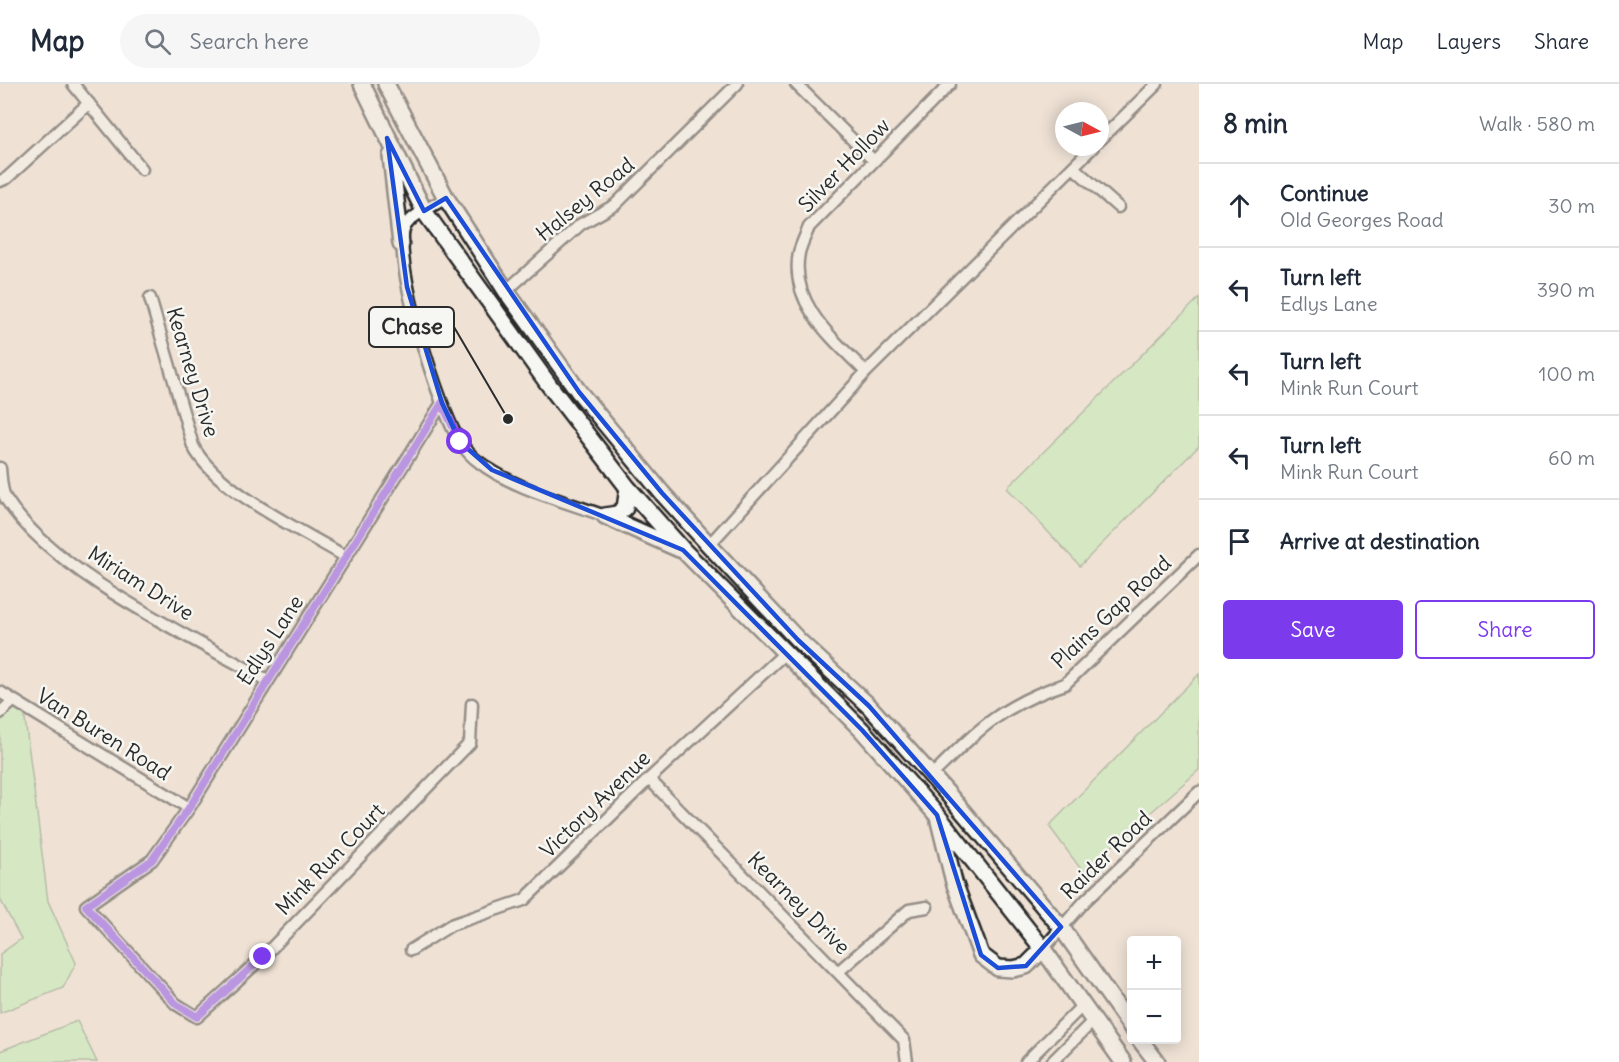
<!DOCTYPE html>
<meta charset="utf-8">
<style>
:root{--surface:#fff;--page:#f6f6f7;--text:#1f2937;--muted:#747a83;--line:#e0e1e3;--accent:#7c3aed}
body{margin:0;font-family:Delius,sans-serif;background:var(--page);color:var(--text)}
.controls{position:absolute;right:18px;bottom:18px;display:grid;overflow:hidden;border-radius:6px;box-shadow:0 3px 15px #0003}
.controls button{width:54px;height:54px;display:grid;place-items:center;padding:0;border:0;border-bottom:2px solid var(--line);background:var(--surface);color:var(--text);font:30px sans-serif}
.compass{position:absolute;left:1055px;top:18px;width:54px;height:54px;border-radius:50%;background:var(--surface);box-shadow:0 3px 15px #0003;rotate:97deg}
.stop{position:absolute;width:18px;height:18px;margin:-14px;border:4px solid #7c3aed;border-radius:50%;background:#fff}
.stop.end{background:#7c3aed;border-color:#fff;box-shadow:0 2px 6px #0008}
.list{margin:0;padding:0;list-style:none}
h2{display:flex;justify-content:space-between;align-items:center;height:78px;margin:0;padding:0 24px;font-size:26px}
h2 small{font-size:20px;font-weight:400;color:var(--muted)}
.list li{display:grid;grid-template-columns:39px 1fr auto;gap:18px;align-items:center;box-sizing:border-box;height:84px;padding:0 24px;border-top:2px solid var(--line)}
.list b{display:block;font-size:22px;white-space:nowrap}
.list p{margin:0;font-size:20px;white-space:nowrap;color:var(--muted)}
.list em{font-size:20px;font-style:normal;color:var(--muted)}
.actions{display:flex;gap:12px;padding:18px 24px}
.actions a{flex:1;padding:14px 0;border:2px solid var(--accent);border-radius:6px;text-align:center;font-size:21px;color:var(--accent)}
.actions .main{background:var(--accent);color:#fff}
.icon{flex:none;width:33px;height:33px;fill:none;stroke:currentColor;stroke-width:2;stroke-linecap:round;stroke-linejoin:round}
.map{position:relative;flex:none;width:1199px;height:978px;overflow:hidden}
header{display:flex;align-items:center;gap:36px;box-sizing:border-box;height:84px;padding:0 30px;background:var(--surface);border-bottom:2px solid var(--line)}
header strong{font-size:28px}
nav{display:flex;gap:33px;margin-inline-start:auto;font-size:21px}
.search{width:420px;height:54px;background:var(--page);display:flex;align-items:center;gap:15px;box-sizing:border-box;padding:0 21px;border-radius:33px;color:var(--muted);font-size:22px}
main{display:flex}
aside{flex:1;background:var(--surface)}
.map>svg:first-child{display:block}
</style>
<header>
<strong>Map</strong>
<div class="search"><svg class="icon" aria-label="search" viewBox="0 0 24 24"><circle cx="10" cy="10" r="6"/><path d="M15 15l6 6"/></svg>Search here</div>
<nav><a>Map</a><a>Layers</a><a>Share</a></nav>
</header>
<main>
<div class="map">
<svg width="1199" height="978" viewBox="0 0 1199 978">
<rect width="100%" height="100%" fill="#efe2d5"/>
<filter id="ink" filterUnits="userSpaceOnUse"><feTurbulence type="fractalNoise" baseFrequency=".0167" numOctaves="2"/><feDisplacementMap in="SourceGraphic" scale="12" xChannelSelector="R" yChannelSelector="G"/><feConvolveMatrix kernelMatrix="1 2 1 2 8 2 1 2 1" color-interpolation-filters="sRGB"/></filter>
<g filter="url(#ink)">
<!-- green -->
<path fill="#b9eeaf" stroke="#728c6d" stroke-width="1.5" d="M1199,214V362L1080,482L1007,404Z
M1199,590V686L1083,788L1049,742Z
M10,618L24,627L48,817L76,879L63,904L0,929V870L21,855L0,815V627Z
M77,937L97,978H0V967Z"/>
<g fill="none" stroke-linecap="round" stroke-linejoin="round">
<!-- minor casing -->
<g stroke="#2b2b2b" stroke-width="15">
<path id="minor" d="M73,0L142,85
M796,0L874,77
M1100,56L1157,0
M1073,83L1118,123
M0,97L7,94L89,19
M446,114C434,122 412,130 405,143C391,174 440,328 460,358C465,365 472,373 479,378C514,405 565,417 605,432
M506,207L581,140L615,121L737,0
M150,214L193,362C216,407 302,446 346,473
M866,288C834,256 789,220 799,169C801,160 806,151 809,143L950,0
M442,319L189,724L152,776L86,822L176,920L197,933L263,873L470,659L472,620
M0,384C1,393 1,407 6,415C52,488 191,553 267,596
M709,461L866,288L1093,63
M0,608L189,724
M0,629L13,617
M932,691C978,646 1001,621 1065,600L1199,471
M649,695L904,956L907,978
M1043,865L1085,817L1199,708
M411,866L451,841L524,816L649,695L786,568
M839,887L909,826L927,823
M1026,978L1082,922
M1052,978L1093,937"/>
</g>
<!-- highway casing -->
<g stroke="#2b2b2b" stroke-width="20">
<path id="highway" d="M362,0L424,127L549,301L628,404L683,466L862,646L937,731L1043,865L1123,978
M386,0L446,114L506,207L579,308L662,409L709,461L798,556L869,622L947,709L1061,843L1132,944
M391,72L401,160
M605,432L679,465
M605,432L617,430L625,424L628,404
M939,737L954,798L981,871L998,884L1013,885L1026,882L1043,865
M1140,956L1157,978"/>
</g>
<!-- minor -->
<use href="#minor" stroke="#f6f6f2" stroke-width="10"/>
<!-- highway -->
<use href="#highway" stroke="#f6f6f2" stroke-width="15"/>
</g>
</g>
<g fill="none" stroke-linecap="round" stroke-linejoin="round" filter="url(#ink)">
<!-- route -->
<path stroke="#7c3aed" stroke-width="8" d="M263,873L197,933L176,920L86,822L152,776L189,724L442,319L460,358"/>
</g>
<!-- marked area -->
<path d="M0 0H1199V978H0ZM387,54L424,127L446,114L579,308L662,409L798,556L869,622L1061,843L1026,882L998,884L981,871L937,731L862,646L683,466L492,386L460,358L442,319L407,203Z" fill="#efe2d5" fill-opacity=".55" fill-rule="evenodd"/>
<path fill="none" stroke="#1d4ed8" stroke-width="4.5" stroke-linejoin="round" d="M387,54L424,127L446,114L579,308L662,409L798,556L869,622L1061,843L1026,882L998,884L981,871L937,731L862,646L683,466L492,386L460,358L442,319L407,203Z"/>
<g text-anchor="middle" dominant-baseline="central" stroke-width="5" stroke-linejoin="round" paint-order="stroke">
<!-- street labels -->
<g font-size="21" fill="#2b2b2b" stroke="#f6f6f2">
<text transform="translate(844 81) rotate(-46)">Silver Hollow</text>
<text transform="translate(585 115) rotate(-39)">Halsey Road</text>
<text transform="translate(193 288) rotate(73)">Kearney Drive</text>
<text transform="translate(141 499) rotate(32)">Miriam Drive</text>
<text transform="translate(1111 528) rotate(-43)">Plains Gap Road</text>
<text transform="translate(270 556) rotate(-57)">Edlys Lane</text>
<text transform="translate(104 650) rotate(32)">Van Buren Road</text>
<text transform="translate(595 720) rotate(-44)">Victory Avenue</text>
<text transform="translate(1106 771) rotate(-44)">Raider Road</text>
<text transform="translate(330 775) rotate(-46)">Mink Run Court</text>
<text transform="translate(799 819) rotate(45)">Kearney Drive</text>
</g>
</g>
<!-- callouts -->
<path fill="none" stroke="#2b2b2b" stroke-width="2" d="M508 335L454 243"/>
<circle fill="#2b2b2b" stroke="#f6f6f2" stroke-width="2" cx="508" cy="335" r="6"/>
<rect fill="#f6f6f2" stroke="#2b2b2b" stroke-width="2" x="369" y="223" width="85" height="40" rx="6"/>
<g font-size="22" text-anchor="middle" font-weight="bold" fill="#2b2b2b">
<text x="412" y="250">Chase</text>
</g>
</svg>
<div class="controls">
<button>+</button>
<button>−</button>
</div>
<svg class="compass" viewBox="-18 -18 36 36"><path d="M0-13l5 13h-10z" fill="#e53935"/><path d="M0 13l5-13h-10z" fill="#747a83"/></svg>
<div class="stop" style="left:460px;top:358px"></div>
<div class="stop end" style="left:263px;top:873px"></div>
</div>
<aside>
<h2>8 min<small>Walk · 580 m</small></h2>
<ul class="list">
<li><svg class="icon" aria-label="ahead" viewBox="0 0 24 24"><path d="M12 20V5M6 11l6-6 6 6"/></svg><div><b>Continue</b><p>Old Georges Road</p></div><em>30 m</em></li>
<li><svg class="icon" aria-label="left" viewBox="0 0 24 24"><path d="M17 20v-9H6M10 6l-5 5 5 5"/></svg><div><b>Turn left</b><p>Edlys Lane</p></div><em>390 m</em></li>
<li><svg class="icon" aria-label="left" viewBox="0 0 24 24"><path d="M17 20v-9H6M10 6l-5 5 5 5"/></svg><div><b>Turn left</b><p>Mink Run Court</p></div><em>100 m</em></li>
<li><svg class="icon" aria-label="left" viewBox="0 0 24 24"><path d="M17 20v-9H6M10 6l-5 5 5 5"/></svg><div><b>Turn left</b><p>Mink Run Court</p></div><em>60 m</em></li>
<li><svg class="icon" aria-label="arrive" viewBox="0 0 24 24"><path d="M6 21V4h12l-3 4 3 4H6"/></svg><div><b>Arrive at destination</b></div></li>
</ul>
<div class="actions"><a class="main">Save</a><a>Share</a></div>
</aside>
</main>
